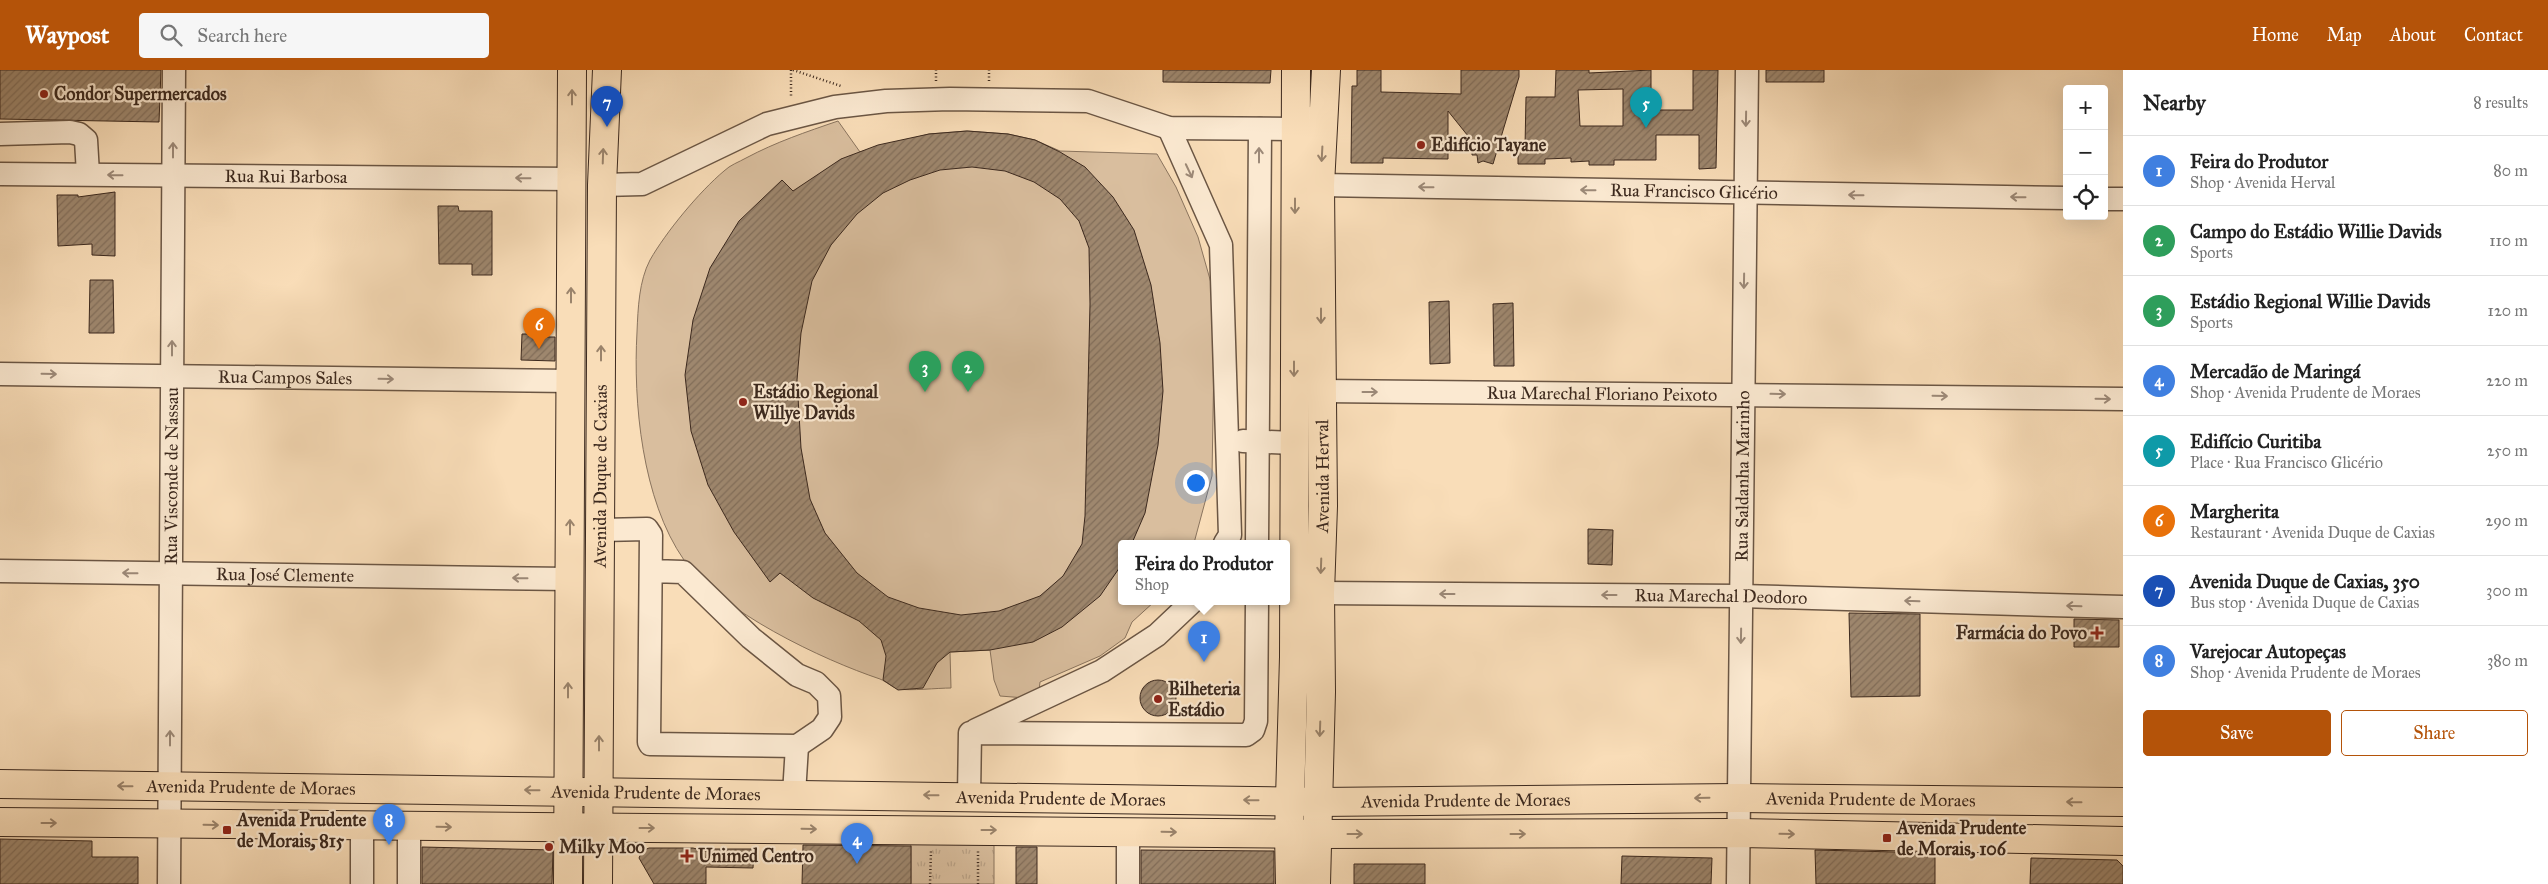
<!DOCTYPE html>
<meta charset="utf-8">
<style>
:root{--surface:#fff;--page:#f6f6f6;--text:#222;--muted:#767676;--line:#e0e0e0;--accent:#b45309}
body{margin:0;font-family:"IM FELL Great Primer",serif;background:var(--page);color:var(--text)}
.controls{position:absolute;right:15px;top:15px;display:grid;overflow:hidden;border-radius:5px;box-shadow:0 5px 20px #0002}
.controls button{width:45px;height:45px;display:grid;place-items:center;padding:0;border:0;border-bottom:1px solid var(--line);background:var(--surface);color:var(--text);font:25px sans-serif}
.you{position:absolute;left:1195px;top:412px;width:18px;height:18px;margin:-12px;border:4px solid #fff;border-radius:50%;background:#1a73e8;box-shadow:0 0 0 8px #1a73e833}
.badge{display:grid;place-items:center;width:32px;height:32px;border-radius:50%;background:var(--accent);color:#fff;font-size:16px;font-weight:700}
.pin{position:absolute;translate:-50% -41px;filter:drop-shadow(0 1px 2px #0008)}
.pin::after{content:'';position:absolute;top:26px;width:18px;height:15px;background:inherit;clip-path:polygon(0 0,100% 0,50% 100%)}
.popup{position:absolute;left:1118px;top:470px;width:172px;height:65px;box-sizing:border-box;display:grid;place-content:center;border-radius:5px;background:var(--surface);filter:drop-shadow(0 1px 4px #0005);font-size:16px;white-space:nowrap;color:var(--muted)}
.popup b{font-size:19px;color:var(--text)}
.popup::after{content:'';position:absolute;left:50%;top:100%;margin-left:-10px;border:10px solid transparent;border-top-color:var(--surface)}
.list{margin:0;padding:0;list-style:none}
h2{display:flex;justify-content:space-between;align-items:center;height:65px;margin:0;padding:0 20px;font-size:21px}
h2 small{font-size:16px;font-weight:400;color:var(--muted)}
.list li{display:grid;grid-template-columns:32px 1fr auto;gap:15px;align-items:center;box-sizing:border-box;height:70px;padding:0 20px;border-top:1px solid var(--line)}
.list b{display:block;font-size:19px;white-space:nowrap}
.list p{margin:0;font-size:16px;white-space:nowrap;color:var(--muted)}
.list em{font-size:16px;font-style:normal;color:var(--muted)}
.actions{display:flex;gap:10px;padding:15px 20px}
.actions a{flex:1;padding:11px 0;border:1px solid var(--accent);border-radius:5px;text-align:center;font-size:18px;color:var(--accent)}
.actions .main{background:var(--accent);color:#fff}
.icon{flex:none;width:28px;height:28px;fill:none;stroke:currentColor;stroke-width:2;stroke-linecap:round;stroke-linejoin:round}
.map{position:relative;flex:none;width:2123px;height:814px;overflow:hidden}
header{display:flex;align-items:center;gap:30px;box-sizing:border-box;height:70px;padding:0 25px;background:var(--accent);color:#fff}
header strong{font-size:24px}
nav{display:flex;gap:28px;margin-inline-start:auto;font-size:18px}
.search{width:350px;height:45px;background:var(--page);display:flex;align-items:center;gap:12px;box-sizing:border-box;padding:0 18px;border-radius:5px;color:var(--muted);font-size:19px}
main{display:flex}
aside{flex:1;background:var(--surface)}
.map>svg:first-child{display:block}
</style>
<header>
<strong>Waypost</strong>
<div class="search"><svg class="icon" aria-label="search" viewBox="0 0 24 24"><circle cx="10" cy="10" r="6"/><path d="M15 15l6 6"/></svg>Search here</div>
<nav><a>Home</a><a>Map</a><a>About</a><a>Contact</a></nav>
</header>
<main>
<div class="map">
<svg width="2123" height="814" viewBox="0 0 2123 814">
<defs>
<pattern id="park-tufts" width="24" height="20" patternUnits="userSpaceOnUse" patternTransform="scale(1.25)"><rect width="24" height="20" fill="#d9be9e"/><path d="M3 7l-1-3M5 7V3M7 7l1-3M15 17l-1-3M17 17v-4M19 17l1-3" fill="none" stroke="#bba388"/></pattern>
<pattern id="building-hatch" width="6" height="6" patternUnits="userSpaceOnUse" patternTransform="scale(1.25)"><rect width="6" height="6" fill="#9e876e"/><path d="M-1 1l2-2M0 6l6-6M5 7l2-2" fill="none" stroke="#826e5a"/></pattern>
</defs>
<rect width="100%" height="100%" fill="#f9ddb8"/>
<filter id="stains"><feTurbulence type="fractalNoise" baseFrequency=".004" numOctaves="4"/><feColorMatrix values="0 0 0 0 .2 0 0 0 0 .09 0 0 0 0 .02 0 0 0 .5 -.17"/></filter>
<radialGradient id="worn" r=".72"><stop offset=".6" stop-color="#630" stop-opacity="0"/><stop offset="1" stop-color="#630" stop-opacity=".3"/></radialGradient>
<!-- park -->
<path fill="url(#park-tufts)" stroke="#8a745e" d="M911,760H994V814H911Z"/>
<!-- garden -->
<path fill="#d9be9e" stroke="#8a745e" d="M838,51L860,82L929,64L967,61L1008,64L1035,70L1060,81L1157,84L1176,117L1198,167L1215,227L1212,406L1194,473H1122V531H1155L1132,552L1125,568L1100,586L1040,612L1038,629L1000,626L994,610L990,580L950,582L951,618C938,618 909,621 899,619C893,618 887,612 880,609C823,590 719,541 684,490C642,430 633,332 637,262C638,238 639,211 650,190C666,162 699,122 724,101C730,95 739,92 746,88C776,72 806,62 838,51Z"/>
<!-- building -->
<path fill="url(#building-hatch)" stroke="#3c291e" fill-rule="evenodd" d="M0,0H161L159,52L0,49Z
M1163,0H1271L1270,13L1163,12Z
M1357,0H1381V22L1461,24V0H1519V7L1493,94L1483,91L1478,93L1477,85H1472V71L1448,41V89L1383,88V93H1351L1352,16H1357Z
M1556,0H1589V3L1651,0V27H1655V40H1693V0H1718L1716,98L1699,99V65H1656V90H1614V95H1589V91L1571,92V88L1545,89V94H1518V77H1525L1526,27H1555ZM1623,19V56H1580L1578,20Z
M1766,0H1824V12H1766Z
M967,61L1008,64L1035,70L1060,82L1085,97L1113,127L1134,160L1151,215L1160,273L1163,321L1158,375L1145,443L1132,473H1122V494L1100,526L1062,557L1033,572L990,580L950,582L937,593L923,618L898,620L883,610L886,586L881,570L859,551L813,528L780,503L770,512L734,462L708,415L691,361L685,305L693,250L710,198L739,151L782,110L793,121L841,89L878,75L929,64ZM972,97L1005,101L1034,112L1060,129L1079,151L1089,178L1090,234L1085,446L1082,474L1063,506L1040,526L999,541L961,545L919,538L888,527L857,503L825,463L810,429L801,378L797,310L801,263L812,211L831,175L857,144L883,123L910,110L940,100Z
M115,122V186L92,185V174L58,176L57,125H78V127Z
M438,136H458L459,141H492V205H472V194H439Z
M90,210H113L114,263H89Z
M1449,231L1450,293L1430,294L1429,232Z
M1513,233L1514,296H1494L1493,234Z
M529,260L547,261V267H555V291L521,290L522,264H529Z
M1588,459L1613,460L1612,495L1588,494Z
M1849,543L1920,544V626L1851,627Z
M2074,549L2119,550V577H2074Z
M1140 628a18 18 0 1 1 36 0a18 18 0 1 1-36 0Z
M0,769L92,771V787H138V814H0Z
M803,775L911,776V814H802Z
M422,777L553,780L552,814H422Z
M1016,777H1037V814H1016Z
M649,778H693L712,783V779H754L753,798L706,797V814H654L639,788L642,781Z
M1141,780L1274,781V814H1141Z
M1815,780L1935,783V814H1816Z
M1622,786L1712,788L1711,814H1621Z
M2031,788L2117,790L2123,796V814H2030Z
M1354,794H1425V814H1354Z"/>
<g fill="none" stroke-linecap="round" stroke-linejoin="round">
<!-- minor casing -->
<g stroke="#6b5644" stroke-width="25">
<g id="minor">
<path d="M1169,58L1221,175L1230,465L1225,473"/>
<path d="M0,64L70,62L79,64L86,70L88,104"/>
<path id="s1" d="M0,104L572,109"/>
<path d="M602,115L642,114L767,54L835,37L886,31L950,29L1088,31L1169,58L1294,59L1309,48"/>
<path id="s2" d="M1320,115L2067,128"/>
<path d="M2104,129H2123"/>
<path id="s3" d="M0,304L570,311"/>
<path id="s4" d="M1322,321L2123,329"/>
<path d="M1243,371L1294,373"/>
<path d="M601,460L647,459L651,465L649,672L650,674L797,676L822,659L830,647L829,626L816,613L797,605L751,568L683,502L651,501"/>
<path d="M1257,473L1260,59"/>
<path id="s5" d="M0,501L569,509"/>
<path id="s6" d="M1320,523L1741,526L2123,537"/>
<path d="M976,660L1102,601L1157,565L1193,531"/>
<path d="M794,724L797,676"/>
<path d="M969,726L970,663L1246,665L1253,660L1256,651L1257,531"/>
<path id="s7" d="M169,814L174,0"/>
<path d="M362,814V756"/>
<path d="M409,814V756"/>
<path d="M1128,814V761"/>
<path id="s8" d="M1738,814L1747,0"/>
</g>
</g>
<!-- major casing -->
<g stroke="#3c291e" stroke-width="30">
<g id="major">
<path id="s9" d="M0,714L1318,732L1739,728L2123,732"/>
<path d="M0,752L1317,764L1739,763L2123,771"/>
<path d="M568,814L572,0"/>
<path id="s10" d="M598,814L602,115L607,0"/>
<path d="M1290,814L1289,764L1294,587L1296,0"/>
<path id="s11" d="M1316,814L1321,622L1320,523L1323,436L1320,115L1326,0"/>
</g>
</g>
<!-- path -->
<path stroke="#3c291e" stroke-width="2.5" stroke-dasharray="1 2.5" stroke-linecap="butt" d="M791,0V28
M793,0L841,16
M936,11V0
M989,11V0
M930,814L931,781
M978,814V781"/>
<!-- minor -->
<use href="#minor" stroke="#fbe9d1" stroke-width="22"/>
<!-- major -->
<use href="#major" stroke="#f9ddb8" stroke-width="28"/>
</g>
<!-- one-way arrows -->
<defs><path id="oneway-shaft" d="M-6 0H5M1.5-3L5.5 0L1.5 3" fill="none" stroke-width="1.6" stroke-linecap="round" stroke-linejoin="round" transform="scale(1.25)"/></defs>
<g stroke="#9a836b">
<use href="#oneway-shaft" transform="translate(572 27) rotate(-90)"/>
<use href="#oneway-shaft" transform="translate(1322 84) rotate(93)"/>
<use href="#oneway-shaft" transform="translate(603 86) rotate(-88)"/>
<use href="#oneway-shaft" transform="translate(1295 136) rotate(90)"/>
<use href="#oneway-shaft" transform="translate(571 225) rotate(-90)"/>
<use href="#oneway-shaft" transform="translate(1321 246) rotate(90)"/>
<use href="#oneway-shaft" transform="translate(601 283) rotate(-90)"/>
<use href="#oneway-shaft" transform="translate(1294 299) rotate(90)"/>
<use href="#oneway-shaft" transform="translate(570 457) rotate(-90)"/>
<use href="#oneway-shaft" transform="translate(1321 496) rotate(92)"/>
<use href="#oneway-shaft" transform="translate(568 620) rotate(-90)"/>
<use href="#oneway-shaft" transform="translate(1320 659) rotate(92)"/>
<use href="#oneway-shaft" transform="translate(599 673) rotate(-90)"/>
<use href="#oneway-shaft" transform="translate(125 716) rotate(-179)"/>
<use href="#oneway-shaft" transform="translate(532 720) rotate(-179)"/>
<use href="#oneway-shaft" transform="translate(931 725) rotate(-179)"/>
<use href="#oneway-shaft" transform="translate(1702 728) rotate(179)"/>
<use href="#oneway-shaft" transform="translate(1251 730) rotate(-179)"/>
<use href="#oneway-shaft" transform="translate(2074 732) rotate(-179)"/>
<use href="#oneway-shaft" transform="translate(49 753)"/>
<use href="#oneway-shaft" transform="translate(211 755) rotate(1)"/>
<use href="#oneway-shaft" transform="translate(444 757) rotate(1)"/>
<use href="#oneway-shaft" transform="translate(647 758)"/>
<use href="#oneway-shaft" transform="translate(809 759) rotate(1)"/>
<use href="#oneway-shaft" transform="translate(989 760)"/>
<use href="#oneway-shaft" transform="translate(1169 762) rotate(1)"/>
<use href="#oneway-shaft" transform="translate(1355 764)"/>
<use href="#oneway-shaft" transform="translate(1518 764)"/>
<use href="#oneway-shaft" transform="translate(1787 764) rotate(1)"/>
</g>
<g stroke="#9c8978">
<use href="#oneway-shaft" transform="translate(1746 49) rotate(91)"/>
<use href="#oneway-shaft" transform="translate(173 80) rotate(-90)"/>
<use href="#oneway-shaft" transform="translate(1259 85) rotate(-90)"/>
<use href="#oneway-shaft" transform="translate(1189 101) rotate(65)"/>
<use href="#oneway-shaft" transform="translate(115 105) rotate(-179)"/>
<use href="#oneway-shaft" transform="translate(523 108) rotate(-179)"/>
<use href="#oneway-shaft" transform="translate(1426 117) rotate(-179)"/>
<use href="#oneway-shaft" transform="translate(1588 120) rotate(-179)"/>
<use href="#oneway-shaft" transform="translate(1856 125) rotate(-179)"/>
<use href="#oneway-shaft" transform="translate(2018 127) rotate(-179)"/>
<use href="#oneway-shaft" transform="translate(1744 211) rotate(91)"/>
<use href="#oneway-shaft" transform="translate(172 278) rotate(-90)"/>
<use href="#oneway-shaft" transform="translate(49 304) rotate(1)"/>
<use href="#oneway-shaft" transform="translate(386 309) rotate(1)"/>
<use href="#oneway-shaft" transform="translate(1370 322)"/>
<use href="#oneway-shaft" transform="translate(1778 324) rotate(1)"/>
<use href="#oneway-shaft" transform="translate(1940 326) rotate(1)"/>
<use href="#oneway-shaft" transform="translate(2103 329) rotate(1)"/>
<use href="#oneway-shaft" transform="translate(130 503) rotate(-179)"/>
<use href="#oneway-shaft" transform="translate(520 508) rotate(-179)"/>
<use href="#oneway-shaft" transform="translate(1447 524) rotate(-180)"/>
<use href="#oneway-shaft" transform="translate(1609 525) rotate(-180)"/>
<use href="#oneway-shaft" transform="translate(1912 531) rotate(-178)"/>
<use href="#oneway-shaft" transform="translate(2074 536) rotate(-178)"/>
<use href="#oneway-shaft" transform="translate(1741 566) rotate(91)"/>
<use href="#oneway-shaft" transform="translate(170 668) rotate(-90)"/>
</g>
<!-- markers -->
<g fill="#8f2418" stroke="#fbe9d1" stroke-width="2">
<circle cx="44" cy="24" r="5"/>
<circle cx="1421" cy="75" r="5"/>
<circle cx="743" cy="332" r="5"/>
<path d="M2094.5 555.5h5v5h5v5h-5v5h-5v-5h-5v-5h5z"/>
<circle cx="1158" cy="629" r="5"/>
<rect x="222" y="755" width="10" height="10" rx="2.5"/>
<rect x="1882" y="763" width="10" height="10" rx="2.5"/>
<circle cx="549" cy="777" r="5"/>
<path d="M684.5 778.5h5v5h5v5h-5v5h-5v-5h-5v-5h5z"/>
</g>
<g text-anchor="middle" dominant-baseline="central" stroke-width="4.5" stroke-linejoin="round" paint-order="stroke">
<!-- poi labels -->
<g font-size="18" font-weight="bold" fill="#3c291e" stroke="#fbe9d1" text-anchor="start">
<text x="54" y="24">Condor Supermercados</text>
<text x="1431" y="75">Edifício Tayane</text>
<text x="753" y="322">Estádio Regional<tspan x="753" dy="21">Willye Davids</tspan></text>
<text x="2087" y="563" text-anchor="end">Farmácia do Povo</text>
<text x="1168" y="619">Bilheteria<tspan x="1168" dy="21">Estádio</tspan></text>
<text x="237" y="750">Avenida Prudente<tspan x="237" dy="21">de Morais, 815</tspan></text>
<text x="1897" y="758">Avenida Prudente<tspan x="1897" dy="21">de Morais, 106</tspan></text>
<text x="559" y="777">Milky Moo</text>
<text x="698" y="786">Unimed Centro</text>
</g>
<!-- street labels -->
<g font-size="18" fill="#3c291e" stroke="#fbe9d1">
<text stroke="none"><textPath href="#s1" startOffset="286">Rua Rui Barbosa</textPath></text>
<text stroke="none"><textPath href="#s2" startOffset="374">Rua Francisco Glicério</textPath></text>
<text stroke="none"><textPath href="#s3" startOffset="285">Rua Campos Sales</textPath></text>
<text stroke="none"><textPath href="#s4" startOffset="280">Rua Marechal Floriano Peixoto</textPath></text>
<text stroke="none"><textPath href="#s7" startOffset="408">Rua Visconde de Nassau</textPath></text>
<text stroke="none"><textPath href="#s10" startOffset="408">Avenida Duque de Caxias</textPath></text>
<text stroke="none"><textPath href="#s11" startOffset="408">Avenida Herval</textPath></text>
<text stroke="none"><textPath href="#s8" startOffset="408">Rua Saldanha Marinho</textPath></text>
<text stroke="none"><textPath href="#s5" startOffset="285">Rua José Clemente</textPath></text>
<text stroke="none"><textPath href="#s6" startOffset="401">Rua Marechal Deodoro</textPath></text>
<text stroke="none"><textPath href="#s9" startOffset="251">Avenida Prudente de Moraes</textPath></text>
<text stroke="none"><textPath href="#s9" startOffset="656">Avenida Prudente de Moraes</textPath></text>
<text stroke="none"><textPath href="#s9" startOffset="1061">Avenida Prudente de Moraes</textPath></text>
<text stroke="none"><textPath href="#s9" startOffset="1871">Avenida Prudente de Moraes</textPath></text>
<text stroke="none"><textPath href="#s9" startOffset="1466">Avenida Prudente de Moraes</textPath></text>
</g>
</g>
<rect width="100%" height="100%" filter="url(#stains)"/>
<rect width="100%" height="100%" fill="url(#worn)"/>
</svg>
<div class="controls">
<button>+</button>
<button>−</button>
<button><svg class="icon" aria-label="locate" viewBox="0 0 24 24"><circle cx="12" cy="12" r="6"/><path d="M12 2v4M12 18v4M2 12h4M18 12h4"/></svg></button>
</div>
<div class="you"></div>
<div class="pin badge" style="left:1204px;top:592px;background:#3f7fe0">1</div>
<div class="popup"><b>Feira do Produtor</b>Shop</div>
<div class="pin badge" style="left:968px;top:322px;background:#2e9e5b">2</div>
<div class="pin badge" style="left:925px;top:322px;background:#2e9e5b">3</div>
<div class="pin badge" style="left:857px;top:794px;background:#3f7fe0">4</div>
<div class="pin badge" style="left:1646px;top:58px;background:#0f9aa8">5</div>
<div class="pin badge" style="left:539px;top:279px;background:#e8710a">6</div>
<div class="pin badge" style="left:607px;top:57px;background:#1a4fb4">7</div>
<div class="pin badge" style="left:389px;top:775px;background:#3f7fe0">8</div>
</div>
<aside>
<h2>Nearby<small>8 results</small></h2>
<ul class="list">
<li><span class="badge" style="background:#3f7fe0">1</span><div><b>Feira do Produtor</b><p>Shop · Avenida Herval</p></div><em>80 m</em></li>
<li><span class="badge" style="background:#2e9e5b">2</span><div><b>Campo do Estádio Willie Davids</b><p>Sports</p></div><em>110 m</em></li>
<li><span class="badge" style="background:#2e9e5b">3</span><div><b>Estádio Regional Willie Davids</b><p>Sports</p></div><em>120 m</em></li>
<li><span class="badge" style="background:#3f7fe0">4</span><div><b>Mercadão de Maringá</b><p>Shop · Avenida Prudente de Moraes</p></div><em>220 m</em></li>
<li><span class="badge" style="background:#0f9aa8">5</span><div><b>Edifício Curitiba</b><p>Place · Rua Francisco Glicério</p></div><em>250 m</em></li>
<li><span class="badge" style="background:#e8710a">6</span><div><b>Margherita</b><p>Restaurant · Avenida Duque de Caxias</p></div><em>290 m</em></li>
<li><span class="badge" style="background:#1a4fb4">7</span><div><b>Avenida Duque de Caxias, 350</b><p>Bus stop · Avenida Duque de Caxias</p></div><em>300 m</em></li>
<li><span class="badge" style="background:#3f7fe0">8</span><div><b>Varejocar Autopeças</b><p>Shop · Avenida Prudente de Moraes</p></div><em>380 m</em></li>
</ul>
<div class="actions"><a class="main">Save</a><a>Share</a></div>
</aside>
</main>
